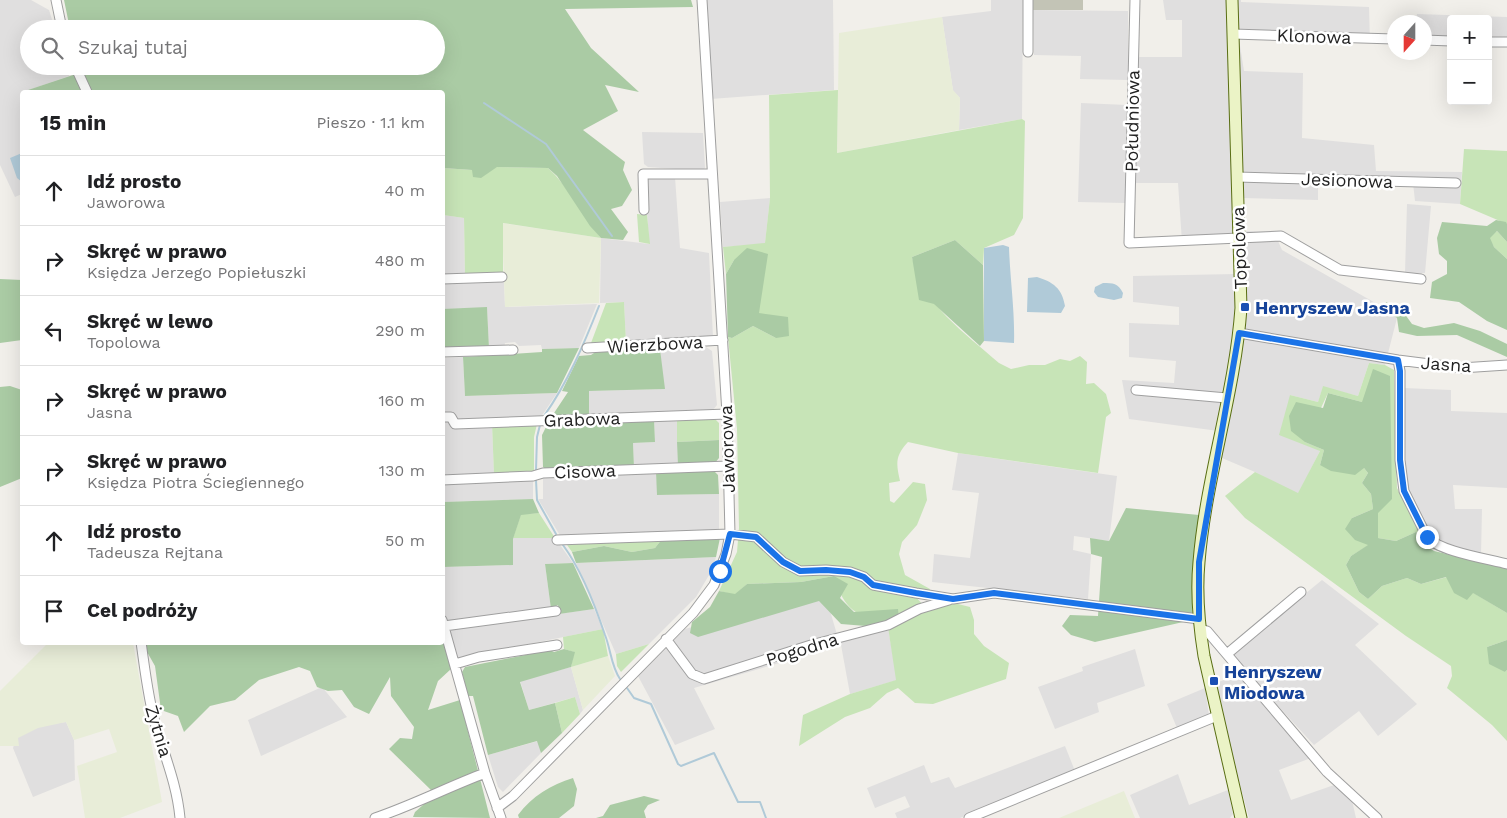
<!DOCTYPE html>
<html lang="pl">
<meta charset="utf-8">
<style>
:root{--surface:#fff;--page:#f2f2f2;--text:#202124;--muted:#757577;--line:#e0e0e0}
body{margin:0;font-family:"Work Sans",sans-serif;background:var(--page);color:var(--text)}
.controls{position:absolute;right:15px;top:15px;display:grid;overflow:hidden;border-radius:5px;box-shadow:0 5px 20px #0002}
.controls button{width:45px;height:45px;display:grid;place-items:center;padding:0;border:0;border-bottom:1px solid var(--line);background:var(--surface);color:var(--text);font:25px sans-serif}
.compass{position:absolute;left:1387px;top:15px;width:45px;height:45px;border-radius:50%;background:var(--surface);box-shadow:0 5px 20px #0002;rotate:201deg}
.stop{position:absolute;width:15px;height:15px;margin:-11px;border:4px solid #1a73e8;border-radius:50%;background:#fff}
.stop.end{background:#1a73e8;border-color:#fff;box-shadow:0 1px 5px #0008}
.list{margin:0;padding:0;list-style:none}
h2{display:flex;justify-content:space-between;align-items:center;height:65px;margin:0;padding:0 20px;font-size:21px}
h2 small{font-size:16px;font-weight:400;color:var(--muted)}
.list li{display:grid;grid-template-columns:32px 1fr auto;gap:15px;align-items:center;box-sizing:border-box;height:70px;padding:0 20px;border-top:1px solid var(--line)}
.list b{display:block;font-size:19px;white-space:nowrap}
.list p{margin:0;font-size:16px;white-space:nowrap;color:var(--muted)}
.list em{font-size:16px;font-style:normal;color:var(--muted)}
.icon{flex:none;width:28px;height:28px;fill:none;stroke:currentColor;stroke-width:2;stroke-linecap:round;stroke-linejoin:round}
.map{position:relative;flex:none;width:1507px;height:818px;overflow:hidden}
.search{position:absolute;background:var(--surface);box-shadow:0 5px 20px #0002;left:20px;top:20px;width:425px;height:55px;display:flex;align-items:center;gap:12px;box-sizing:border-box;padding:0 18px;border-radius:28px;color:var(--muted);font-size:19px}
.panel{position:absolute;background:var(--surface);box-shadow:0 5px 20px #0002;left:20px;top:90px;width:425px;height:555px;border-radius:5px}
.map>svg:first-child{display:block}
</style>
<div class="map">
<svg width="1507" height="818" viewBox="0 0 1507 818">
<rect width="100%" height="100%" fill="#f1efea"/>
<!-- residential -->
<path fill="#e0dfdf" d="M0,0H31L49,10L55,29H29V66H66L69,76L29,90L28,92H22V194L15,197L0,165Z
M706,0H833L834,90L711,99Z
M991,0H1023L1022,119L959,130L960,98L953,91L942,17L991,11Z
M1163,0H1241V2L1369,7L1370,43L1239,39L1244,71L1303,73L1302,138L1374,145L1376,171L1462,172L1460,204L1415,201L1413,183L1318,182V200L1243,198L1245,231L1274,232L1282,250L1386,309L1397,318L1385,365L1369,363L1358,396L1323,387L1318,402L1290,395L1320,451L1298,494L1255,472L1222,458L1226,432L1129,419L1122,380L1174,383L1176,361L1129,357V323L1179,325V307L1133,302V276L1236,274V243L1231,239L1182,242L1178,183H1134L1138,57H1182V20H1166Z
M1033,10L1128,11V80L1080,79L1081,56L1034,55Z
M1417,14L1507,17V38L1488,37V19H1451V36H1425L1424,22H1416Z
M1081,103L1127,105L1125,203L1078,202Z
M642,132L703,133L705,168L702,171L648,167L644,164Z
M648,176L675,177L680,248L709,253L713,338L626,342L624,302L600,303L601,238L649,244L645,179Z
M770,198L765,244L723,247L720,202Z
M1407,204L1431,206L1425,273H1405Z
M443,215L464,218L465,276H443Z
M504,281L505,307L597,304L579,348L542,349L541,345L519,346L515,342L505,343L504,348H489L487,308L443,309L442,283Z
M706,347L712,351L717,405L711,412L589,415V391L664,389L660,349Z
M463,357L465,396L557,393L541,417L457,420L443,413L442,358Z
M1404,388L1451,390V411L1507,413V488L1453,485L1455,509H1482L1481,555L1430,538L1406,487Z
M449,418L450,425L492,424L494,475L443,477L442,419Z
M677,418L678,466L634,467L633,443L655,442L654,419Z
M958,453L1117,476L1109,541L1074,536L1073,550L1091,554L1088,599L932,582L934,554L970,558L979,493L952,490Z
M656,472L658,495L719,494V531L561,537L538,499H543V477Z
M533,479V499L443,502L442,483Z
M513,538H555L573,563L545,564L551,609L446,623L443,611L442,567L513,565Z
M716,557L712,570L696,597L649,644L616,654L576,563Z
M1322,580L1379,624L1355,645L1417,704L1378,736L1359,711L1314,745L1233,657L1235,651Z
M824,590L838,638L888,627L897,680L850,694L841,645L694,688L715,729L675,745L638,676L685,629Z
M594,609L603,629L459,658L454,657L448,629Z
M1135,649L1145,686L1097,703L1099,712L1055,729L1038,687L1083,671L1082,667Z
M571,667L583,710L580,714L575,697L529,710L520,681Z
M1240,674L1311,758L1279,770L1291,800L1337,784L1351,796L1356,818H1249L1213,684Z
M322,687L347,717L261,756L248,720Z
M1205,688L1209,716L1177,728L1167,704Z
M66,722L74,740L75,780L33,797L13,748L17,736L38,726Z
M538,741L541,753L503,792L498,787L488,755Z
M1065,746L1075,771L960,818H897L895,813L910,807L905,796L875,808L867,788L924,765L931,783L949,777L955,788Z
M1178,774L1189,805L1228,790L1233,814L1230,818H1140L1130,795Z"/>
<!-- construction -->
<path fill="#c3c4b6" d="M1033,0H1083V10H1033Z"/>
<!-- farmland -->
<path fill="#e8edd8" d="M942,17L953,90L960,98L959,130L837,153L839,33Z
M502,223L601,238L599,303L505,307Z
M48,643H133L162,802L120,818H85L77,766L117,752L109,729L74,740L66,722L38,728L18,738L19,746H0V691Z
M608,656L615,676L583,710L571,667Z
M1124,791L1135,818H1059Z"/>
<!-- grass -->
<path fill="#c7e4b7" d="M838,90L837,153L1022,119L1025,121L1023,218L1014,235L984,248L983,265L955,240L912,257C922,304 965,333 999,363L1011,369L1029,365H1045L1060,359L1070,361L1080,356L1087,362L1086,384L1094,383L1106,394L1111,413L1106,417L1098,473L958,453L908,442C895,456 896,463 900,481L889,483L890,501L894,503L913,482L925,484L927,500L917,525L902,542L899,554L905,575L930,589L929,593L914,595L925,607L954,603L970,607L974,620V634L984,646L1009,663L1006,679L933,704L915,703L898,688L887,693L870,708L845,717L799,746L803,715L850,694L896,680L888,627C855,613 845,612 834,576L801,582L747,584L735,595L719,591L737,552L739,528L737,429L728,337L732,338L753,326L776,338L759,313L734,260L726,274L723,247L765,243L770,198L769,95Z
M1464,149L1507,151V224L1460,204Z
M497,167L548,168C570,188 582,216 601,238L503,223V274L465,276L464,218L443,215V168L472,170Z
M637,214L647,215L650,244L639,242Z
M1497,231L1507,242V259L1494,247L1489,238Z
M624,302L626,342L591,343L606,303Z
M1369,363L1385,365L1394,370L1397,488L1424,541L1434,549L1466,555C1445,555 1427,551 1416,532L1396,541L1378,538V513L1362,402L1328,393L1305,442L1324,450L1320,465L1364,468L1368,473L1362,483L1371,494L1373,509L1352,518L1369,545L1351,556L1346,565L1359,592L1368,599L1382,586L1407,578L1421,584L1447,577L1507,613V640L1487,647L1505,672L1507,670V741L1492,725L1447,688L1452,676L1451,666L1406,636L1245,518L1225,496L1255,472L1298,493L1320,451L1279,435L1290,395L1318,402L1323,386L1358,396Z
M713,417L719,423V440L677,442V418Z
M492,424H537L534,437V473L494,475Z
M539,513L555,538H513L521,514Z
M662,539L655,548L632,552L604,546L572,552L565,542Z
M603,629L608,656L571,667L574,652L564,649L563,637Z
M649,644L621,672L617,666L616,654Z
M575,697L580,714L562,733L555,703Z"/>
<!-- forest -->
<path fill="#aacba4" d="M64,0H691L693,7L565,9L591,48L639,92L605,85L618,111L583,130L625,162L623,170L632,190L622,206L611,209L628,232L623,240L601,238L590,226L557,176L548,168L497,167L481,178L473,177L472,170L443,168L442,92H28V90L85,71L84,66H436V29H70Z
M1496,220L1506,222L1507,224V242L1497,231L1490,238L1494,247L1507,259V330L1487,321L1459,302L1430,298L1432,282L1447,274V261L1439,254L1437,238L1442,222L1487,226Z
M955,240L983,265L984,341L980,346L934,304L919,300L912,257Z
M747,248L768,254L759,313L788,317L789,336L776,338L753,326L732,338L728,337L726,274L734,260Z
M0,279L22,280V340L0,343Z
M1386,302L1404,313L1412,324L1424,328L1454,323L1480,331L1507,344V357L1457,335L1417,336L1399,332L1397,318L1385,310Z
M487,307L489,348L443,347L442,309Z
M579,348L557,393L465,396L463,357L542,352V349Z
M660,349L665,389L589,391V415L552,416L568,392L562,391L579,356L591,355L597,351Z
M1373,369L1390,376L1392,499L1378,513V538L1396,541L1416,532L1422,543L1434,551L1507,568V613L1473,593L1467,600L1454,593L1446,577L1421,584L1407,578L1382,586L1368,599L1359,592L1346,565L1351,556L1368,545L1355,540L1345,529L1352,518L1373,509L1371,494L1362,483L1368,473L1364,468L1355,475L1331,471L1320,465L1324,450L1305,442L1291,431L1289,416L1296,402L1323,408L1328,393L1362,402Z
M10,386L22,390V478L0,487V387Z
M654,419L655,442L633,443L634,467L545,469L543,467L542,435L548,423Z
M719,440V458L714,464L678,466L677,442Z
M713,470L718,475L719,494L657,495L656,472Z
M533,499L539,513L521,515L513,539V565L443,567V502Z
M1126,508L1199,515L1193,561L1192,620L1095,642L1071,635L1062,626L1070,615L1098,616L1102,557L1091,554L1090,538L1109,541Z
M720,538L716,557L576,563L572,552L604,546L632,552L655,548L662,539Z
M573,563L594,609L559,614L558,605L551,609L545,564Z
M834,576L848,584L840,598L854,612L898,609L899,619L866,626L841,624L819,601L698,637L690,633L692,622L710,607L719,591L735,594L747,584L801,582Z
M443,635L451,669L438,681L428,710L460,700L490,818L413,817L415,812L431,798V790L389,749L400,738L412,739L414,727L391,696L390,677L369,714L354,707L342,690L328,691L317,687L310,671L299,667L259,680L235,700L210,706L184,732L178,716L161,710L155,666L142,643L442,642Z
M1507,640V670L1505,672L1489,664L1487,647Z
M564,649L575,652L571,667L520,682L529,710L555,703L562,733L541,753L537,741L488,755L473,696H468L462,672L465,667L550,650L554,652Z
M573,778L577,789L574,806L559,818H519L518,815C532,796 551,785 573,778Z
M644,796L660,800L648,805L644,811L646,818H596L603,816L610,805Z"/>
<!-- water -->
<path fill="#b0cad8" d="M22,153V182L17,178L10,158Z
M1003,245L1009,247C1010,279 1015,311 1014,343L984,341V248Z
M1037,277C1053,282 1062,288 1065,306L1061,313L1027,312L1028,278Z
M1103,283C1113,283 1118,283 1123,293L1122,298L1114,300L1098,297L1094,292L1095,287Z"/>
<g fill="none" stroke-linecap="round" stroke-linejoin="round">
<!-- stream -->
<path stroke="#b0cad8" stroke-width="2" d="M484,103L546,144L612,236
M544,416C568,382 584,344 599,306
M536,470L537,437L540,425
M536,480L537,500L556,534
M563,545C582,571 595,605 605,635C611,650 611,666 620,679
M627,688L634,698L651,704L678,764L681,766L714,753L738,802H760L766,818"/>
<!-- street casing -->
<g stroke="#9f9f9f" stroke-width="11">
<path id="street" d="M56,0L62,29
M1135,0L1129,243L1281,236L1340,270L1421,279
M1233,34L1394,39
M1424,40L1451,41
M1488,42H1507
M1028,52V0
M75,66L87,92
M1237,177L1456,183
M644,210L643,174H711
M442,279L502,277
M1239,333L1398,360L1461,368L1507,365
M587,348L723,340
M442,352L513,350
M1398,360L1400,371V460L1404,491L1427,537C1438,551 1488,559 1507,564
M1136,390L1227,398
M442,417H451L455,424L727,414
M442,480L533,476L543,473L728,466
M557,540L730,534L756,537L783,562L800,571L826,570L850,572L864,577L873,585L916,593L953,599L994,593L1199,619
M442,620L485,773L501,818
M444,626L556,611
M1200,629L1207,631L1327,772L1377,818
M666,639L692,674L704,679L811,645L888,625L919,609L949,600
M141,642C145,670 148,699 156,726C165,757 177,785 180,818
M1227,654L1301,592
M455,664L479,657L557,645
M497,808L513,796L693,613L714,585L726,554L730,534L727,414L702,0
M375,818C413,805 448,787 485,773
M969,818L1217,716"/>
</g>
<!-- secondary casing -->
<g stroke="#596e13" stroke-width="13">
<path id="secondary" d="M1232,0L1241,308C1235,393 1206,476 1199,562C1196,593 1199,625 1204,656L1241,818"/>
</g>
<!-- street -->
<use href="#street" stroke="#fff" stroke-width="9"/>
<!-- secondary -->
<use href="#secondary" stroke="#ebf3c6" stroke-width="11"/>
</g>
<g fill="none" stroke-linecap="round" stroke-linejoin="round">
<!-- route -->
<path stroke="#1a73e8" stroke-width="6" d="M720,571L730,534L756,537L783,562L800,571L826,570L850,572L864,577L873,585L916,593L953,599L994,593L1199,619V562L1239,333L1398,360L1400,371V460L1404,491L1427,537"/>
</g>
<!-- markers -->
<g fill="#1a4fb4" stroke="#fff" stroke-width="2">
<rect x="1240" y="302" width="10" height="10" rx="2.5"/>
<rect x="1209" y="676" width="10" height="10" rx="2.5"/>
</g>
<g text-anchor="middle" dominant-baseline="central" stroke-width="5" stroke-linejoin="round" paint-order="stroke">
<!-- street labels -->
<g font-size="18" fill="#222" stroke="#fff">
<text transform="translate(1314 36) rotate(2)">Klonowa</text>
<text transform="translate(1132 121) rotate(-89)">Południowa</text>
<text transform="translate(1347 180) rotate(2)">Jesionowa</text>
<text transform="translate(1239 248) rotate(-92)">Topolowa</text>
<text transform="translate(655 344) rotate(-3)">Wierzbowa</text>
<text transform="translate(1446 364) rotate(4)">Jasna</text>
<text transform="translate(582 419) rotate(-2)">Grabowa</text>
<text transform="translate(727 449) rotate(-92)">Jaworowa</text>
<text transform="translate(585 471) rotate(-2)">Cisowa</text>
<text transform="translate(802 649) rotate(-17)">Pogodna</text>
<text transform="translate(159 731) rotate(73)">Żytnia</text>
</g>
<!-- transit labels -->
<g font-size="18" font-weight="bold" fill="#164399" stroke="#fff" text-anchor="start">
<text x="1255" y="307">Henryszew Jasna</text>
<text x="1224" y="671">Henryszew<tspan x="1224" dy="21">Miodowa</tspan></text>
</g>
</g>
</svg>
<div class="controls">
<button>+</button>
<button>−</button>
</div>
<svg class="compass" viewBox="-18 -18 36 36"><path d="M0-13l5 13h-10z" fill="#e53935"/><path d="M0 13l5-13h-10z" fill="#757577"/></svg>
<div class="stop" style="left:720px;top:571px"></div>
<div class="stop end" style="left:1427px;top:537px"></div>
<div class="search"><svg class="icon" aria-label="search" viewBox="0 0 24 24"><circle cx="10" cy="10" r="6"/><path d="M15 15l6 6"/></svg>Szukaj tutaj</div>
<section class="panel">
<h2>15 min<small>Pieszo · 1.1 km</small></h2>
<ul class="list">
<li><svg class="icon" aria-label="ahead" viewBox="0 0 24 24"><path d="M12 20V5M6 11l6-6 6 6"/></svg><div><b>Idź prosto</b><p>Jaworowa</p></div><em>40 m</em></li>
<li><svg class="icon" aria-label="right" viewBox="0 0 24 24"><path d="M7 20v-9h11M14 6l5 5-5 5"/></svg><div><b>Skręć w prawo</b><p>Księdza Jerzego Popiełuszki</p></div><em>480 m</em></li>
<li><svg class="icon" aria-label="left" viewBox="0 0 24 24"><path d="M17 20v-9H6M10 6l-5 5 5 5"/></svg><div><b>Skręć w lewo</b><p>Topolowa</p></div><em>290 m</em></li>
<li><svg class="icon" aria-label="right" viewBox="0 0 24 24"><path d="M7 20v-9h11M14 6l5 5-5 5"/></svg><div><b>Skręć w prawo</b><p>Jasna</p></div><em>160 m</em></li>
<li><svg class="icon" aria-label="right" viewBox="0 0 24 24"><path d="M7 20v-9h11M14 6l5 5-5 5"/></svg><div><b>Skręć w prawo</b><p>Księdza Piotra Ściegiennego</p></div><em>130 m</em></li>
<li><svg class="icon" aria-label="ahead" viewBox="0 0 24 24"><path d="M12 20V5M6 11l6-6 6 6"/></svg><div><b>Idź prosto</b><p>Tadeusza Rejtana</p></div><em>50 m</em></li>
<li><svg class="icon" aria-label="arrive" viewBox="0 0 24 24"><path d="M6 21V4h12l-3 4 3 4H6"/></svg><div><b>Cel podróży</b></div></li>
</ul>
</section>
</div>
